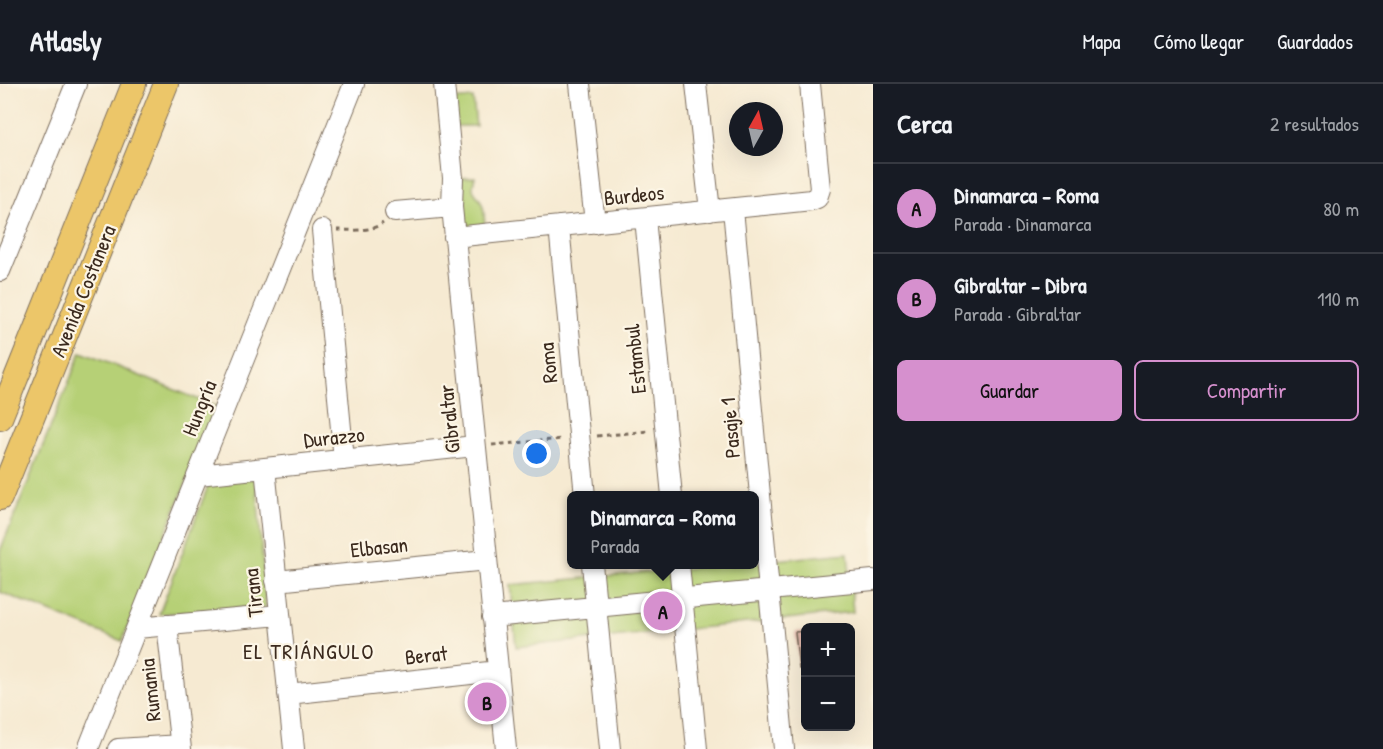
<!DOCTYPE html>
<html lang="es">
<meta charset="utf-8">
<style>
:root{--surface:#171b24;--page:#242831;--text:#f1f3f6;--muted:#9ea1a6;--line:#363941;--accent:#d690ce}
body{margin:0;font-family:"Patrick Hand",sans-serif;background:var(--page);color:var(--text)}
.controls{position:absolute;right:18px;bottom:18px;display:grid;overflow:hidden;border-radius:9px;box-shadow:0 6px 24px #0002}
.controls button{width:54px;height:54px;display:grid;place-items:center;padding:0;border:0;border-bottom:2px solid var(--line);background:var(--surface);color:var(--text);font:30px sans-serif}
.compass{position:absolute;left:729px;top:18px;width:54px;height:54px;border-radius:50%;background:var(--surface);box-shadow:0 6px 24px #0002;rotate:8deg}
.you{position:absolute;left:537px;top:370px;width:21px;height:21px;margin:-15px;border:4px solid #fff;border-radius:50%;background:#1a73e8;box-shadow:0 0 0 9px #1a73e833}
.badge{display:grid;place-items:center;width:39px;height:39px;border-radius:50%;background:var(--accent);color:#111;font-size:20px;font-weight:700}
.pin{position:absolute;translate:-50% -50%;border:3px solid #fff;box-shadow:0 2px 6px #0006}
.popup{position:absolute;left:567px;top:407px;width:192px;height:78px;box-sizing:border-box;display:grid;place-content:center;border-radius:9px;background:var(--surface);filter:drop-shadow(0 2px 4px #0005);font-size:20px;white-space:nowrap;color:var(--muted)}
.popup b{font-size:22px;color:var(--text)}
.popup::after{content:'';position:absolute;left:50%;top:100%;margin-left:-12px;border:12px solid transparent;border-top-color:var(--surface)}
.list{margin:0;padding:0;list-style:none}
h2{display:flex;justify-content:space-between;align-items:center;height:78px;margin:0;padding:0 24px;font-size:26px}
h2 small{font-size:20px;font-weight:400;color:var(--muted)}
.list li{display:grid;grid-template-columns:39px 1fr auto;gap:18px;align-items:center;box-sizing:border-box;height:90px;padding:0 24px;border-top:2px solid var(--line)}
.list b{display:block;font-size:22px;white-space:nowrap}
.list p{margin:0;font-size:20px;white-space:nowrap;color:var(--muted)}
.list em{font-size:20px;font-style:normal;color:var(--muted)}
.actions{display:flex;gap:12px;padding:18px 24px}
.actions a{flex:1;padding:14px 0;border:2px solid var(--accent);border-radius:9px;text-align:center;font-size:21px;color:var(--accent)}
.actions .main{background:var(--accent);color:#111}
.map{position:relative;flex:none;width:873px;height:665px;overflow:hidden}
header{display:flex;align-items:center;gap:36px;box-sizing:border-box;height:84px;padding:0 30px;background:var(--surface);border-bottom:2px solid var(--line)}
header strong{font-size:28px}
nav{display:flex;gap:33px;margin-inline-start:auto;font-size:21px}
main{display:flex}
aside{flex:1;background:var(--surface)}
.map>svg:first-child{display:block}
</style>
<header>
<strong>Atlasly</strong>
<nav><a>Mapa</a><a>Cómo llegar</a><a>Guardados</a></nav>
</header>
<main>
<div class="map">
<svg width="873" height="665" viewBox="0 0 873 665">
<rect width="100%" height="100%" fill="#fcf5e5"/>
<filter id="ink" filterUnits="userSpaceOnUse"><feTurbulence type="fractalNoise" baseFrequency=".0167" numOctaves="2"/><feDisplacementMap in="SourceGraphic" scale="12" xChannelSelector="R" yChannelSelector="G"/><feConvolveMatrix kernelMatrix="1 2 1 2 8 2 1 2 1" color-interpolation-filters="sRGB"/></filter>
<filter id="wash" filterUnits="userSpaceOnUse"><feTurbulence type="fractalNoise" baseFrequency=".008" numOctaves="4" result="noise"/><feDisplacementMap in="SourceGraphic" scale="24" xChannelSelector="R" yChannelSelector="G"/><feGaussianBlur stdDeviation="1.35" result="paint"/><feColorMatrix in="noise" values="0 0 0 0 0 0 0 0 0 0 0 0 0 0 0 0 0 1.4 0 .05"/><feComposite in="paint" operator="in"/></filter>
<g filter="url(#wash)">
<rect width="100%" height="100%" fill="#f6ead2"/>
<!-- green -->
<path fill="#b6d076" stroke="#787d4a" stroke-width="1.5" d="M473,14L476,42H455L452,16Z
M475,93C469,112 477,106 482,120C485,127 484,137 485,145L464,147L459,94Z
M81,268L217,323L122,557L0,508V467Z
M256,392L266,523L159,530L210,397Z
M848,469L853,528L516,563L510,501L724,481L754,480L755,478Z"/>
<g id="blocks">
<!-- building -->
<path fill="#d3998e" d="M806,547V585H799L795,548Z"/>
</g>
</g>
<g filter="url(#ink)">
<use href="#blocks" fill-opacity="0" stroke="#7c6d5d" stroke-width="1.5"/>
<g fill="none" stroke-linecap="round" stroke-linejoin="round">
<!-- minor casing -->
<g stroke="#7c6d5d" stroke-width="22">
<path id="minor" d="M444,0L453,94L452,123L506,665
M580,0L595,139
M696,0L710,127
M733,125L784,665
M395,128L452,123
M645,134L672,412
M559,142L585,412
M322,146L344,376
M454,153L812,116L817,114L820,105L810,0
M0,187L76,0
M265,384L294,665
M198,391L475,362
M592,480L610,665
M679,480L697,665
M276,497L487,476
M492,533L873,496
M167,541L181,665
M137,544L280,531
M288,610L498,587
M88,665L354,0
M118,665L180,661"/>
</g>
<!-- major casing -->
<g stroke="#7c6d5d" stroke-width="26">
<path id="major" d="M0,334L134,0
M0,414L166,0"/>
</g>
<!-- path -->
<path stroke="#7c6d5d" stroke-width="3" stroke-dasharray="4.5 4.5" stroke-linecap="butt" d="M337,146C353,146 370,148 383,139
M597,352L650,347
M492,361L563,355"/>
<!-- minor -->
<use href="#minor" stroke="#fff" stroke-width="20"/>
<!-- major -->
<use href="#major" stroke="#ecc669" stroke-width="24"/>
</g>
</g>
<g text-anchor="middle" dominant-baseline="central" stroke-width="4.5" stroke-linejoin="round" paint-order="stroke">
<!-- street labels -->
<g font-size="21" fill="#3b2a1e" stroke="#fcf5e5">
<text transform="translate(634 111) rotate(-6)">Burdeos</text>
<text transform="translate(83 207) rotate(-68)">Avenida Costanera</text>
<text transform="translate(635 275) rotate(-96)">Estambul</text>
<text transform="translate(548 279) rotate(-96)">Roma</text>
<text transform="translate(199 324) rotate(-68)">Hungría</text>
<text transform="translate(449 335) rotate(-96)">Gibraltar</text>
<text transform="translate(730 344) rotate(-95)">Pasaje 1</text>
<text transform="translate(334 353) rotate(-6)">Durazzo</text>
<text transform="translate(379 463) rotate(-6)">Elbasan</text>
<text transform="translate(253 509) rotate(-96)">Tirana</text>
<text transform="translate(426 571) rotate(-6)">Berat</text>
<text transform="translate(150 606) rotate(-96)">Rumania</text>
</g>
<!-- neighbourhood labels -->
<g font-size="22" letter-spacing="1.5" fill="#3b2a1e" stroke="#fcf5e5">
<text x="309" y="567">EL TRIÁNGULO</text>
</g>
</g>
</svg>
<div class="controls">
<button>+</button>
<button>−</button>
</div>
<svg class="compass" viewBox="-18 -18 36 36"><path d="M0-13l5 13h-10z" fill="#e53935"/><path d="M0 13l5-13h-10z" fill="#9ea1a6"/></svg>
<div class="you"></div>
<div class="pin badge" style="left:663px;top:527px">A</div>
<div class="popup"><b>Dinamarca - Roma</b>Parada</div>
<div class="pin badge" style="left:487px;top:618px">B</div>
</div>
<aside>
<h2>Cerca<small>2 resultados</small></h2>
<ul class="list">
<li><span class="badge">A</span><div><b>Dinamarca - Roma</b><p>Parada · Dinamarca</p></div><em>80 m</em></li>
<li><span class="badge">B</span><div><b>Gibraltar - Dibra</b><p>Parada · Gibraltar</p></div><em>110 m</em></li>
</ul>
<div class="actions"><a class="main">Guardar</a><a>Compartir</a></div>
</aside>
</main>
